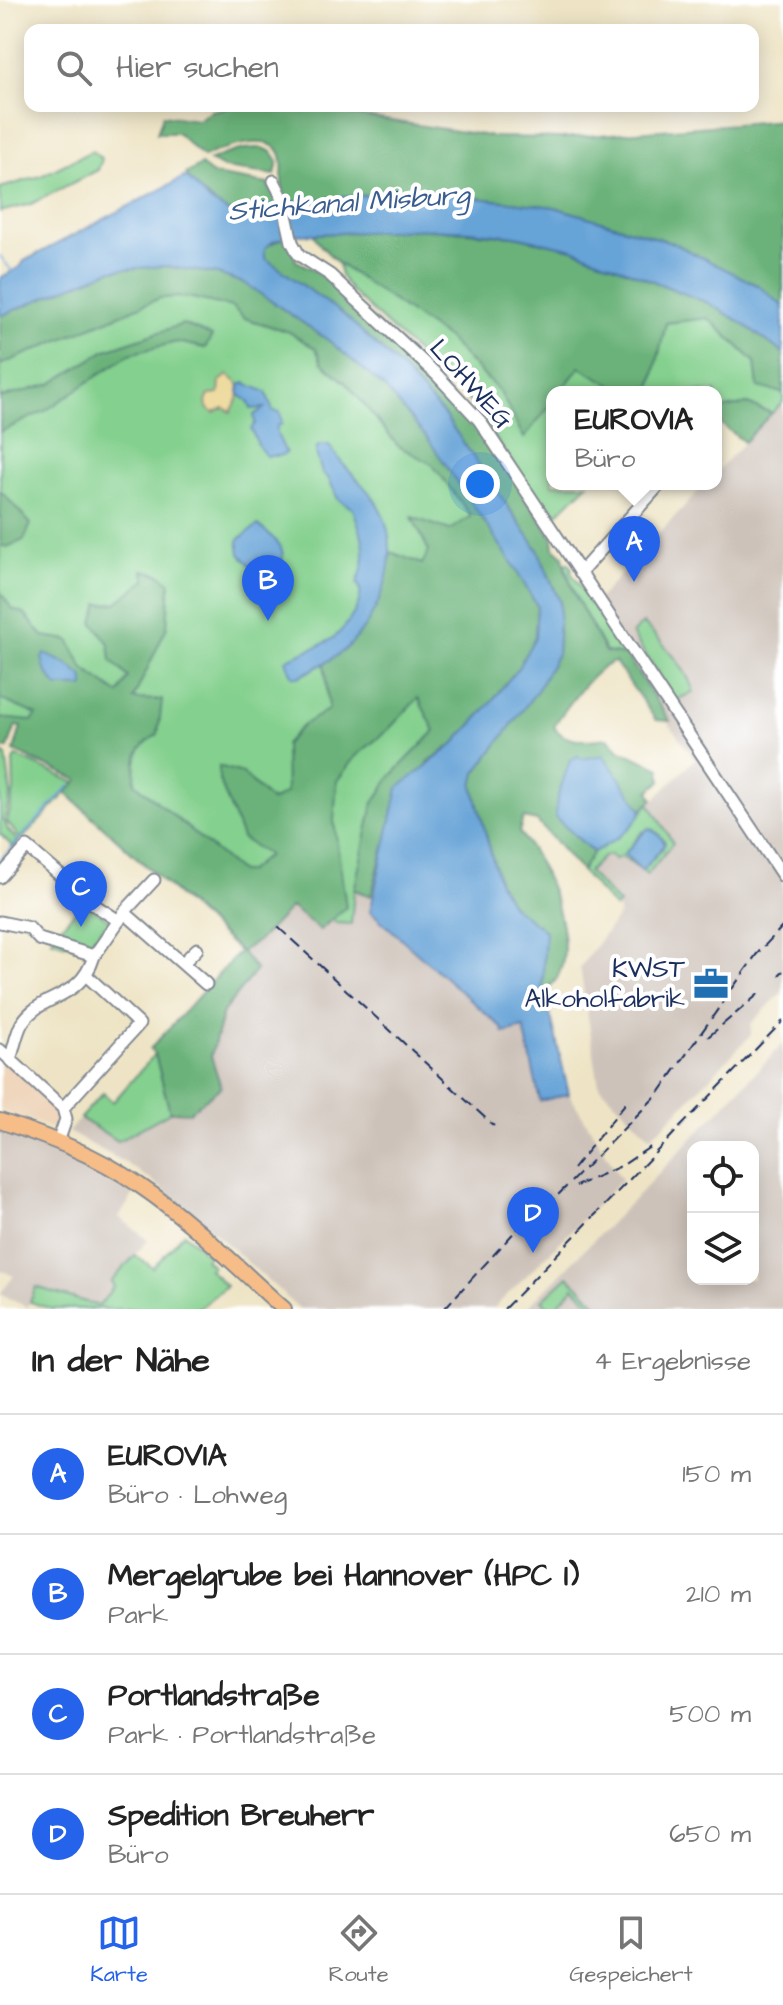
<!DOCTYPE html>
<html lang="de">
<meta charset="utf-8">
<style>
:root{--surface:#fff;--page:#f6f6f6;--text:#222;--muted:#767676;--line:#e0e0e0;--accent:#2563eb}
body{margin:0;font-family:"Architects Daughter",sans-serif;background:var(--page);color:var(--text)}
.controls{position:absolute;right:24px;bottom:24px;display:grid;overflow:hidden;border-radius:16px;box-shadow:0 4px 20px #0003}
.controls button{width:72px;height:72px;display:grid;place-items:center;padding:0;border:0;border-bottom:2px solid var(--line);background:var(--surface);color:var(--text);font:40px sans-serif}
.you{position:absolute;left:480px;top:484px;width:28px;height:28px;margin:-20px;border:6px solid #fff;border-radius:50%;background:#1a73e8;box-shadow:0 0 0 12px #1a73e833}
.badge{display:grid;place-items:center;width:52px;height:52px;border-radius:50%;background:var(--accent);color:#fff;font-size:26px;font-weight:700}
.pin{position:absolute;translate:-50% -66px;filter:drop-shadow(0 2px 4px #0008)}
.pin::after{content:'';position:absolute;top:42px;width:28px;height:24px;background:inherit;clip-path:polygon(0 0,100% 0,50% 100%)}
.popup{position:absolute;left:546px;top:386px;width:176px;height:104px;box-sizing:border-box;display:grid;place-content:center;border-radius:16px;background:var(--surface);filter:drop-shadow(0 2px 6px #0005);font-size:26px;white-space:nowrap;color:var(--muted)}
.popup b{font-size:30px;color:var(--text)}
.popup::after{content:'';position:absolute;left:50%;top:100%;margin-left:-16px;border:16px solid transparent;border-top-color:var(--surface)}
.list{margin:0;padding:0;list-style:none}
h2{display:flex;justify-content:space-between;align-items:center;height:104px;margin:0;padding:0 32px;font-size:34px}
h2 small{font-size:26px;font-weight:400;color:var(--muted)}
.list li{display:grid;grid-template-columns:52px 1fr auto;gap:24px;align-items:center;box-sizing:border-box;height:120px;padding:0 32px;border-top:2px solid var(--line)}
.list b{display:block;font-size:30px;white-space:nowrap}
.list p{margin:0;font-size:26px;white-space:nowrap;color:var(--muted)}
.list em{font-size:26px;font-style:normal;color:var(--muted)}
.icon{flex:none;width:44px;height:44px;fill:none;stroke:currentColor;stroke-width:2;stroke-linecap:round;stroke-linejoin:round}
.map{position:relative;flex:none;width:783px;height:1309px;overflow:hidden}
.search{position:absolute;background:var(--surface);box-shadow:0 4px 20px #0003;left:24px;right:24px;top:24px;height:88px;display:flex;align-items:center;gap:20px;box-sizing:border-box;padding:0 28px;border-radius:16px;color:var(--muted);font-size:30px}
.sheet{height:584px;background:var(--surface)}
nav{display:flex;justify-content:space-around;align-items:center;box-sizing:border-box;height:112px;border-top:2px solid var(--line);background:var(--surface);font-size:22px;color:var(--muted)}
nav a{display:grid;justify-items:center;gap:4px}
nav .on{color:var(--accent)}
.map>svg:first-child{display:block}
</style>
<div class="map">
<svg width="783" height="1309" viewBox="0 0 783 1309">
<rect width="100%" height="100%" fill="#fff"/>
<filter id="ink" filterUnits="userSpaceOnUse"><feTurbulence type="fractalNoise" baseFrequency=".0125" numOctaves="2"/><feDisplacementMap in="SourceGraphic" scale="16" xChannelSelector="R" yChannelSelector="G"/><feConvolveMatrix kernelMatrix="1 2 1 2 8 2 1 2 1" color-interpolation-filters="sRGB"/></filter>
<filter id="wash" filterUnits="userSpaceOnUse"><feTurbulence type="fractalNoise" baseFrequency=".006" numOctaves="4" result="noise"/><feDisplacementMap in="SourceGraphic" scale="32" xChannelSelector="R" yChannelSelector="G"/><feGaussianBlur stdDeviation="1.8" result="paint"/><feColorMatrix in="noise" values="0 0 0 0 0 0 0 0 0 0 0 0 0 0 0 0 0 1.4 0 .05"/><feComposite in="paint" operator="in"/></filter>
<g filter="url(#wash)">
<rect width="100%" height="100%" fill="#eee4c5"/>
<!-- built -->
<path fill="#efd6bc" d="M0,1054L58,1110L57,1130L0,1110Z"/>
<!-- industrial -->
<path fill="#cdc2b9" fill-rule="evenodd" d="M783,402V991L751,1024V1035L664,1125L650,1137L599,1086L580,967L619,915V911L581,871L593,852L602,848L641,813L695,759L586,612L705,484H716V472Z
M354,890L371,896L370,911L463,992L503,1028L504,1033L524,1028L540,1101L569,1094L622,1180L493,1309H300L215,1233L154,1182L126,1163L68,1132L103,1093L113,1102L155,1055L150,1049L240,952L258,941L291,907H346Z
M783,1044V1309H526L634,1199ZM693,1147H753V1279H693Z
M0,1132L102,1172L135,1192L119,1217L148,1240L111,1282L114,1285L99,1306L37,1287L27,1307L0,1294L14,1276L0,1270Z"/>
<!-- green -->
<path fill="#84d08e" stroke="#508076" stroke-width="2" fill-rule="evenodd" d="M92,151L102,159L98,170L31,204L0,212V188L41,176Z
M338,263L447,338L500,392L524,437L552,403V484H588L550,521L474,406L352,292L341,276Z
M218,274L384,387L511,561L454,744L365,844L354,891L351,924L336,923L321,909L292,900L240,952L66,793L21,840L7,822L14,791L13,761L16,756L76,783L84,774L21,727L16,725L12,735L0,732V316Z
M708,318L755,362L758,387L783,393V402L772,413L747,404L716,410V392H650L666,323Z
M580,367L624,392H560Z
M564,563H569L572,569L570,571L626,655L606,652L576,597Z
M643,623C662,643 685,664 694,692L676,700L670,692L632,634Z
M0,752L6,755L11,794L4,820L8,830L19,842L14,848L0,834Z
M649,803L673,843L647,875L621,856L615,860L610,855L603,857L588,872L619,904L615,908L581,871L593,852L602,848L631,826ZM653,829L665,841L663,848L642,871L624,854L642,832Z
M84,902L112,922L109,928L105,925L89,946L94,949L92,951L52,940L55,933Z
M155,1054L170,1112L118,1141L80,1118L103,1093L113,1102Z
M184,1233L208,1255L205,1259L213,1266L209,1269L226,1286L198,1309H51L30,1302L36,1287L99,1306L114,1286L111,1282L135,1255L153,1268Z
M568,1276L600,1306L597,1309L574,1287L559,1303L565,1309H551L542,1300Z"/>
<!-- forest -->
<path fill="#6bb279" stroke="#43706c" stroke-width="2" d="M235,106H320L353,115L496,137L562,138L783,120V306L759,286L671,242L554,207L418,191L287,202C285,197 283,190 282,184C281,174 285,163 280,153C269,132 220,149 203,157L177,133H157L163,115L198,120L210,111Z
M263,148L272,152L278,161L275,175L224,168L209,161C225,153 245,147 263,148Z
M201,165L214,175L268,184L280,204L229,212C211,202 197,191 186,174Z
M429,229L514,236L573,249L708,303L742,323L783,353V393L758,387L755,362L708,318L666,323L650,392H624L580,367L560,392H552V403L524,438L500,392L447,338L338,263L321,246L313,234Z
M287,236L296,261L311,268L345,294L403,346L481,428L553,538L554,548L563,556L565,569L576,597L605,652L626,655L670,721L656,720L615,662C595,666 571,702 559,718L554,727C567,745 589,740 608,738L619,750L660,768L661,781L649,791L653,799L642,810L635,802L563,783L557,799L555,817L593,852L581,871L537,821L523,818L519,832C545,864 577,935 558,976C555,983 547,989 542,994L545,931L512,906L499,883L473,786L476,773L538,689L557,654L560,602L538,550L444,415L402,369L344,315L265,258V247Z
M164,266L218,274L246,284L328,340L384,387L428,438L467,494L511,561L537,606L535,637L518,668L482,713L454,744L429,761L384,846L371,896L354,890L373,804L391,776L435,731L418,698L389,729L355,757L337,781L334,821L346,907L320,930L291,907L258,941L241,951L256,970L223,1012L211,1056L221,1087L189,1112H170L155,1054L150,1049L240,951L66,793L78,780L14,751L21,727L16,726L8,748H0V718L32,721L37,715L0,699V591L12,609L24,613L43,636L69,640L84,669L119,694L128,677L111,660L109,644L93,622L99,604L116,603L146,580L143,570L159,574L170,582L167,627L133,699L162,700L158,734C135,748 135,758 135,783L240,872H247L268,855L242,838L219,779V766L242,773L271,801L286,793L285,744L303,725L329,709L324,662C366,640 383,596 391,552L422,564L429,551L412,517L450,530L471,516L432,464L398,446L347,384L322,363L316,349L289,332L244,318L232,307L187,297L160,298L0,365V316L111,270Z
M183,324L212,336L205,348L177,342L130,354L45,411L0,432V398L51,384L106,350Z
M747,404L772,413L744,442L716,420V410Z
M0,490L31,524L24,540L7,547L0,545Z"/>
<!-- sand -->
<path fill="#eeda9e" stroke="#84847e" stroke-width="2" d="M228,375L240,385L238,399L231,412L224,408L214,413L207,408L206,401L209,395L219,394L220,381Z"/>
<!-- water -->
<path fill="#66a3d7" stroke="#40699a" stroke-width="2" d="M184,177L188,178L208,200L229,212L287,202L418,191L554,207L671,242L759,286L783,306V353L742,323L708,303L573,249L515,236L468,231L429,229L294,235L274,241L265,248V258L344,315L402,369L444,415L538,550L560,603L557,654L538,689L476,773L473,786L499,883L512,906L545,931L542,994L552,1021L569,1094L540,1101L524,1028L504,1033L502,1028L370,911L398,788L454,744L482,713L518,668L535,637L537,606L511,561L428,439L384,387L328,340L246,284L218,274L164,266L111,270L0,316V278L21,266L24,261Z
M245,383L266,392L273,411L280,412L282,424L277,426V434L286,453L280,456H266L259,447L251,429L255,424L254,415L264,408L251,409L248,401L239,395L240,385Z
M322,445H329C343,470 370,486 382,513C402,557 382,609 351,644C338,658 316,667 299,677L292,676L286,660C298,653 325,645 333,638C346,628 369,597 357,583C370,555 363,536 353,509L338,499L329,479L322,473L316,453L317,447Z
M258,525C269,534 289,548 281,563L252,567L240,554L238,540Z
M45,654L67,664L84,678V687H57L45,670L42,658Z
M603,755L642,810C635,828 611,844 593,852L555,817L557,799L570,760L578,756L582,759Z
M648,828L659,834L665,844L642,871L624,854Z"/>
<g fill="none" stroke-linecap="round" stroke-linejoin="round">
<!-- stream -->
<path stroke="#66a3d7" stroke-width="2" d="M0,256L12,271
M0,860L70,785"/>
</g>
</g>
<g filter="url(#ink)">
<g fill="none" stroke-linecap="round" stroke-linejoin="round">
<!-- minor casing -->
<g stroke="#848a92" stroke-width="15">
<path id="minor" d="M274,181L282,197L292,242L299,255L330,275L437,375L479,420L783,876
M580,573L660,484
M0,877L27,847L96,906L119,921
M125,913L206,984
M0,922L29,928L39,939L94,956C80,1002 42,992 22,1023C16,1034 14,1048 10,1060
M94,956L127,909L154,880
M183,963L197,949
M0,1050L63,1108L66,1119L58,1142
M63,1108L139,1024L87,976"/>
</g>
<!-- major casing -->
<g stroke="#848a92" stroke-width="18">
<path id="major" d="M0,1121C48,1137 97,1155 139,1185C191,1220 237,1267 284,1309"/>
</g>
<!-- minor -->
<use href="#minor" stroke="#fff" stroke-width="11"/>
<!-- major -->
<use href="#major" stroke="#f7bd88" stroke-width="14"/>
<!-- rail -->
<path stroke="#1b2f5e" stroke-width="2" stroke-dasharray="12 6" stroke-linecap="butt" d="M278,927L494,1126
M779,975L783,971
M708,1037L762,991
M573,1169L628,1100
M576,1186L623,1165L653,1145
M444,1309L520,1226L550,1203L659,1093L756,955L783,926
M504,1309L783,1021"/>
</g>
</g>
<!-- icons -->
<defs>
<g id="office-bare" transform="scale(2.76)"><path d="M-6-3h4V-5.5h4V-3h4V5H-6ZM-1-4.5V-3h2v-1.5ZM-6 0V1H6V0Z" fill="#1f6fb2" stroke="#fff" stroke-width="2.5" paint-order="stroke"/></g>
</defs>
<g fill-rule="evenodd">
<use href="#office-bare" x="711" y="984"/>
</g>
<g text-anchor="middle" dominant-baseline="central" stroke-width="8" stroke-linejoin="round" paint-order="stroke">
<!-- street labels -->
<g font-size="26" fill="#1b2f5e" stroke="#fff">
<text transform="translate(471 384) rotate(48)">LOHWEG</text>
</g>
<!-- poi labels -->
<g font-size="26" fill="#1b2f5e" stroke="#fff" text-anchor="end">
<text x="685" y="969">KWST<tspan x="685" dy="30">Alkoholfabrik</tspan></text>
</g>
<!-- water labels -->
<g font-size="28" font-style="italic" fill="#395d8e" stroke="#fff">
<text transform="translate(349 203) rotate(-4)">Stichkanal Misburg</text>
</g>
</g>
</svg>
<div class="controls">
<button><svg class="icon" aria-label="locate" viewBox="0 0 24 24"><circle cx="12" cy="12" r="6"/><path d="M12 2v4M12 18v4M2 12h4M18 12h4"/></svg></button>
<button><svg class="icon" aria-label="layers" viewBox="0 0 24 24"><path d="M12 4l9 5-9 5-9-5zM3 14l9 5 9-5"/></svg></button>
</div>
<div class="you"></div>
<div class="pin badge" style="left:634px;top:582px">A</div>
<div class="popup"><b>EUROVIA</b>Büro</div>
<div class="pin badge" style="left:268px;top:621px">B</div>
<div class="pin badge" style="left:81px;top:927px">C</div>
<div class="pin badge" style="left:533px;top:1253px">D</div>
<div class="search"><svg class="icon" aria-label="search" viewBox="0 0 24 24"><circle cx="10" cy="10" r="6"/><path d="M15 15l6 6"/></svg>Hier suchen</div>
</div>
<section class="sheet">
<h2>In der Nähe<small>4 Ergebnisse</small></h2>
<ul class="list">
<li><span class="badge">A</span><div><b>EUROVIA</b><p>Büro · Lohweg</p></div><em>150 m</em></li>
<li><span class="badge">B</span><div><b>Mergelgrube bei Hannover (HPC I)</b><p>Park</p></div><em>210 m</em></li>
<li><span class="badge">C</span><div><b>Portlandstraße</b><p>Park · Portlandstraße</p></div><em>500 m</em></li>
<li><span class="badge">D</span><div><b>Spedition Breuherr</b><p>Büro</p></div><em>650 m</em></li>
</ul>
</section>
<nav>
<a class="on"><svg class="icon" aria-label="map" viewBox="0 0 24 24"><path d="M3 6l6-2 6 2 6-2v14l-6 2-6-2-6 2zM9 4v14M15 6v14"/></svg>Karte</a>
<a><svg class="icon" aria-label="directions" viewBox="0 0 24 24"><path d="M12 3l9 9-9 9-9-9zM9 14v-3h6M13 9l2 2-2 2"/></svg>Route</a>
<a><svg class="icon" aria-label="saved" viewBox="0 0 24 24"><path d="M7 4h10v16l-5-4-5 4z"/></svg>Gespeichert</a>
</nav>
